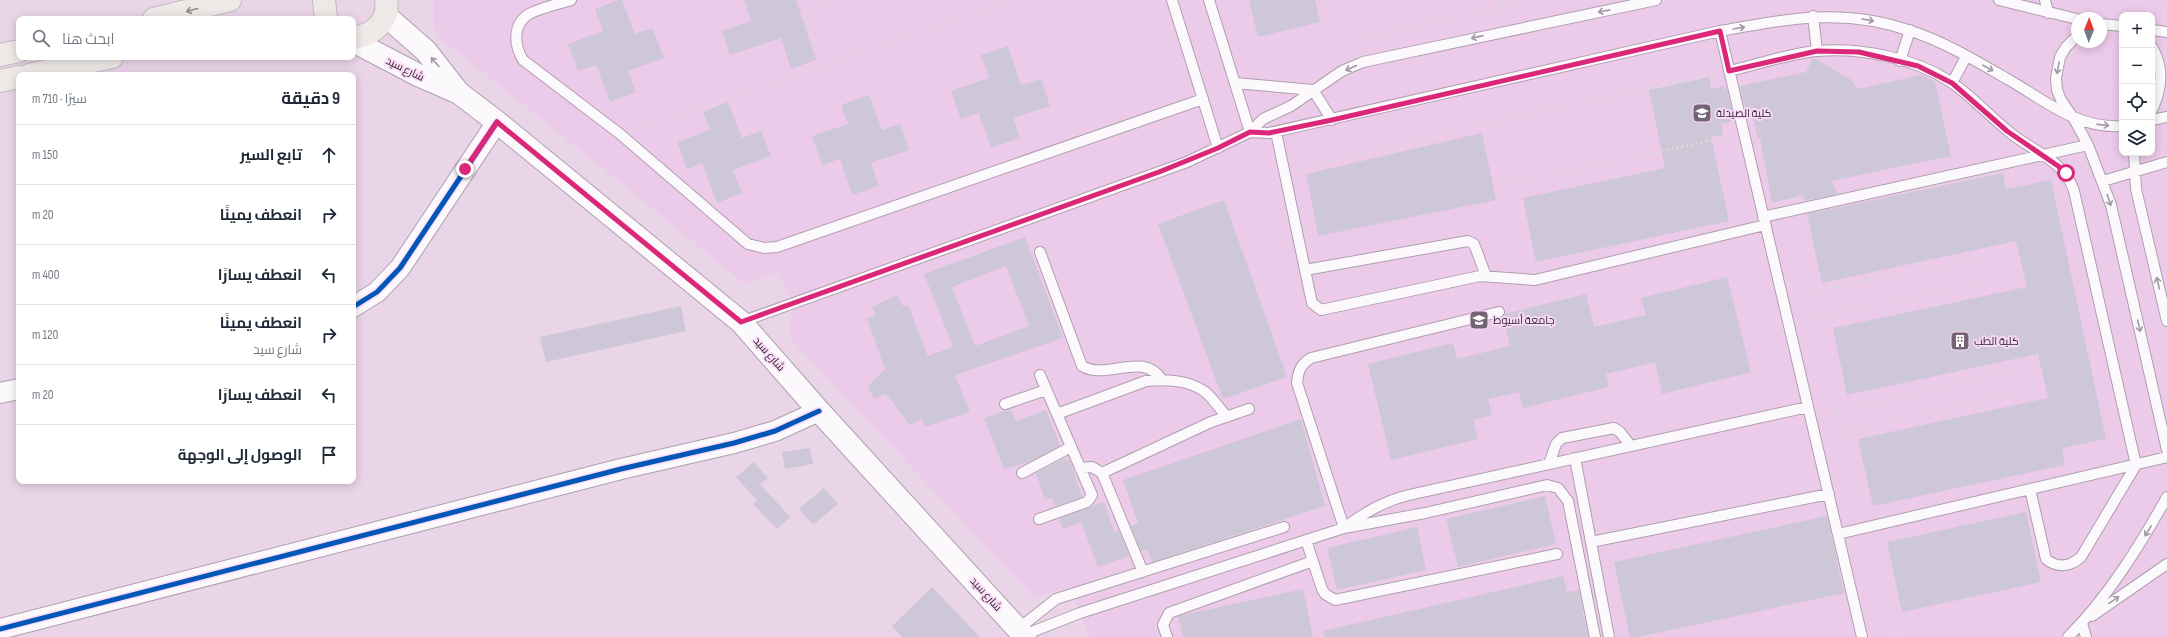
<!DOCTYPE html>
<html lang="ar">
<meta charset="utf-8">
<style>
:root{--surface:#fff;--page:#f2f2f3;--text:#1f2937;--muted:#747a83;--line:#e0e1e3}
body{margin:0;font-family:"Sofia Sans Condensed",Cairo,sans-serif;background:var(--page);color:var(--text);direction:rtl}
.controls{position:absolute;right:12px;top:12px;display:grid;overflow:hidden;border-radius:8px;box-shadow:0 2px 10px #0003}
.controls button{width:36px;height:36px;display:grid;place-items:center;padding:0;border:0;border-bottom:1px solid var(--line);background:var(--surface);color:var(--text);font:20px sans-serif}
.compass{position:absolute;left:2071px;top:12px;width:36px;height:36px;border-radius:50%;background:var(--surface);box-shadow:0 2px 10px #0003;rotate:1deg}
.stop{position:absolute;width:12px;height:12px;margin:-9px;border:3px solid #db2777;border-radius:50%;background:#fff}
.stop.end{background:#db2777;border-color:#fff;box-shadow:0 1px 4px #0008}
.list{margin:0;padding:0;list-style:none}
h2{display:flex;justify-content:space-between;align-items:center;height:52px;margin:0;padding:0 16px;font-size:17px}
h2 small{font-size:13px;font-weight:400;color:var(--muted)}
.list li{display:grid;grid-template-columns:26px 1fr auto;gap:12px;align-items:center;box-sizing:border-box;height:60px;padding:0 16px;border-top:1px solid var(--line)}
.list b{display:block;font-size:15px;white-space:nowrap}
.list p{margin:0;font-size:13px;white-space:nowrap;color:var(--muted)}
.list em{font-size:13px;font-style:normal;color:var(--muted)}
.icon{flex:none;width:22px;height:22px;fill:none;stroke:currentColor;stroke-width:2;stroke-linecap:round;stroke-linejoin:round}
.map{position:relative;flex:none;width:2167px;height:637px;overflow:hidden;direction:ltr}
.search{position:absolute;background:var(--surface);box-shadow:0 2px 10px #0003;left:16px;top:16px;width:340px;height:44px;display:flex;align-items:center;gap:10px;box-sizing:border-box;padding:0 14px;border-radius:8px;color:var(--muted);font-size:15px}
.panel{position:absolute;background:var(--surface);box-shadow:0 2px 10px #0003;left:16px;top:72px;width:340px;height:412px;border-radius:8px;direction:rtl}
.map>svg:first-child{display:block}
</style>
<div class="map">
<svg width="2167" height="637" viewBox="0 0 2167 637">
<rect width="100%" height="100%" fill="#ead4e8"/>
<!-- built -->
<path fill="#eccae9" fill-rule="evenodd" d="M433,0H2167V637H1090L1070,587L1034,597L789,337L792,303L779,271L744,284L625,186L445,42L436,32L433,21ZM2122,15H2152V153H2122ZM2077,18H2101V42H2077Z"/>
<!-- building -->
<path fill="#cec7d7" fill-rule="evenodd" d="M619,0H622L635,34L652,28L664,58L628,71L636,92L610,102L596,65L578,71L568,44L603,31L595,9Z
M744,0H796L816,60L791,69L781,38L730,55L722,31L751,21Z
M1249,0H1315L1320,22L1258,37Z
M1008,46L1021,85L1041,79L1050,106L1013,118L1020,138L991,148L979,113L961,119L951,91L989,78L981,55Z
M1813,58L1850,79L1858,89L1921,75L1935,82L1951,156L1831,181L1838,194L1804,201L1803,195L1772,203L1760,138L1758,139L1753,117L1747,118L1740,86L1806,72Z
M1709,77L1711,89L1724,86V89L1727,88L1734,121L1721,124L1723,135L1711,137L1729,221L1536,262L1523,198L1665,168L1649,90Z
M869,95L882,130L900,124L909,150L871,163L879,186L852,195L840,159L822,165L812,136L848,124L841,105Z
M728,102L742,138L761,131L771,156L733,170L742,193L717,203L702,163L687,169L677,142L710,130L703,112Z
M1482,133L1496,200L1318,236L1306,174Z
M2003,173L2006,189L2051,180L2106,439L2062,448L2065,465L1873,506L1858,439L2048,398L2038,354L1847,395L1833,328L2027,287L2016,241L1822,283L1807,214Z
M1224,200L1287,377L1223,399L1158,224Z
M1025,237L1063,338L955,375L970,412L924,427L922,419L910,425L886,394L874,399L868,386L885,369L867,318L876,316L872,307L897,295L903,306L908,305L928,356L953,347L924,274ZM1006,266L1029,326L975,346L952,287Z
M1727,277L1751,372L1662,394L1655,362L1606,374L1609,387L1523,408L1519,392L1488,399L1492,415L1473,420L1478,439L1391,460L1368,364L1453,343L1457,359L1510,346L1503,317L1505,314L1586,294L1594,327L1646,315L1641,298Z
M681,306L686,331L546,362L540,337Z
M1011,409L1016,421L1046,410L1060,446L1031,461L1004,469L984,418Z
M1301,419L1325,506L1152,562L1147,549L1141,551L1131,526L1138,523L1123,480Z
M810,448L813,464L785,469L782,452Z
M1065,458V460L1069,459L1082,497L1055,506L1052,497L1045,500L1036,473Z
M754,462L768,478L760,484L790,517L777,529L753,504L757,500L736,477Z
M824,488L838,504L813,525L799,509Z
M1545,496L1556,544L1458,567L1446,519Z
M1104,502L1114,532L1119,530L1129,556L1098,567L1081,522L1063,529L1059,519Z
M2026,512L2041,582L1902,612L1887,542Z
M1827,516L1844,593L1638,637H1630L1614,562Z
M1417,527L1426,570L1337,590L1327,548Z
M1563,576L1567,592L1579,590L1588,637H1324L1323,631Z
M932,587L980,637H902L892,626Z
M1303,589L1313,637H1183L1178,616Z"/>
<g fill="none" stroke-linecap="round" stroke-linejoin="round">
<!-- lane casing -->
<g stroke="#af9fae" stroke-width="12">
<path id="lane" d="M571,0C559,4 535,9 526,16C512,27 515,47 523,60L620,134L748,244L764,248L777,247L1203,99
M1172,0L1218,148
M1209,0L1250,132
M1999,0L2077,19
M2045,0L2048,13
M1813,16L1817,51
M2101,24L2122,26
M2152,30L2167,32
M1720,31L1862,637
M2077,36L2066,47L2060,57L2056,78L2057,90L2061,100L2074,119L2088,145L2111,205L2167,450
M2152,47C2164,67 2162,89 2152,110
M1900,61L1910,30
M1729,71C1756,65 1791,53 1817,51C1861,47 1914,58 1951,82C1973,97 1992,119 2013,135C2035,152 2065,162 2074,191L2136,465L2081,557C2070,567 2057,568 2046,559L2030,489
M1235,83L1313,90L1332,120
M1952,83L1966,57
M2152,120L2167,117
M1250,132L1269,133L1720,31C1788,19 1843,7 1911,31C1945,42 1978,62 2009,80C2046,101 2077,129 2122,126
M1276,132L1312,303L1321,310L1480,276L1535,280L1765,225
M2134,153L2136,189L2167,321
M2103,181L2167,162
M1763,217L2088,145
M1040,252L1082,366C1107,381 1143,350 1162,380
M1305,270L1468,241L1474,244L1486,276
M741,322L1187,162L1250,132L1263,119L1291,106L1342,71L1363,62L1656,0
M1005,404L1046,390
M1057,414L1146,381C1164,379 1188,380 1204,391C1213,398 1220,409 1227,417
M1575,458L1609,637
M1549,464L1556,444L1562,438L1614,428L1620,432L1631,446
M1080,468L1092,467L1102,473L1143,572
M1022,473L1071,447
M1102,473L1211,422L1249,409
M1039,519L1087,502L1092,495L1040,375
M1345,527C1366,512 1384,501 1409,495L1808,407
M1344,528L1297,383C1298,371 1301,364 1311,358L1499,312
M1838,534L2167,457
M1306,540L1322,589L1325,594L1335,600L1557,554
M1591,542L1829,494
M2092,616L2167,564
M2082,623L2086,637
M1018,629L1056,599L1284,527
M1024,635L1080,613L1344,528L1425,513L1547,485L1558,488L1568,501L1595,637
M1167,637L1163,625L1169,613L1313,561
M2068,637C2108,597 2139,547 2167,497"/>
</g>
<!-- street casing -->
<g stroke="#af9fae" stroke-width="22">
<path id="street" d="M353,307L377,292L400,268L497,122
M0,393L19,389
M0,629L621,469L734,443L775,431L819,411"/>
</g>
<!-- secondary casing -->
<g stroke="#af9fae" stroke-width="24">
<path id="secondary" d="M385,15L426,51L458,92
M353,41L420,76L459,93L497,122L741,322L819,411L1025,637"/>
</g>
<!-- primary casing -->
<g stroke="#c4b9c3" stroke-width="24">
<path id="primary" d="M324,0L326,19
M154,19L230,0
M353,37C373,36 390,21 386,0
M0,55L19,51
M29,75L112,57
M0,81L19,77"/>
</g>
<!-- path -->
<path stroke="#dfd8de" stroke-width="2.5" stroke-dasharray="2 3" stroke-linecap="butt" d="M430,0L428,17L431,29
M888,0L949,174
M978,0L981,11
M1357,0L1362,49
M1498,0L1503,20
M1360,39L1530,0
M453,53L624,190L744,290L752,287L761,302
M821,66L803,10L832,0
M773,82L820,219
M1626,93L1639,156
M1500,120L1515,182L1501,203L1516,266
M634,130L1014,0
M1297,170L1500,120L1717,74
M1515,182L1732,136
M1788,224L1865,515
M1806,292L2008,253
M1812,318L2012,276
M1837,411L2026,367
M1843,433L2035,388
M1871,539L1897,637"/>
<!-- lane -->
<use href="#lane" stroke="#fcf9fc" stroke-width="10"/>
<!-- street -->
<use href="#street" stroke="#fcf9fc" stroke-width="20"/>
<!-- secondary -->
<use href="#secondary" stroke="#fcf9fc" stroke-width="22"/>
<!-- primary -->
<use href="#primary" stroke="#eee9e6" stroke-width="22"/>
<!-- cycleway casing -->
<g stroke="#fbdcf8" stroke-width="8">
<path id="cycleway" d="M353,307L377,292L400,268L497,122
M0,629L621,469L734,443L775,431L819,411"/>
</g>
<!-- cycleway -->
<use href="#cycleway" stroke="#0057b8" stroke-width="5"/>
</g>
<!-- one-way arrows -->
<defs><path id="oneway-shaft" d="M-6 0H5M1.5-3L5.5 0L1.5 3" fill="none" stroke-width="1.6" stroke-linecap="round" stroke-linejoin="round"/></defs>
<use stroke="#91888c" href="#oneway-shaft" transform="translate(192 10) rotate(165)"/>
<g stroke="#a29aa2">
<use href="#oneway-shaft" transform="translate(1604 11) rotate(169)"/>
<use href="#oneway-shaft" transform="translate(1868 20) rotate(10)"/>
<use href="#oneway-shaft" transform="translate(1739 28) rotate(-10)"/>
<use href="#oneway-shaft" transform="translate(1477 37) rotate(167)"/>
<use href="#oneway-shaft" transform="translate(435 62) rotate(-130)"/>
<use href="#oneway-shaft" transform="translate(1351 68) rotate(156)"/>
<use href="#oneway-shaft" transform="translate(1988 68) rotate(28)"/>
<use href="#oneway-shaft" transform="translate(2058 68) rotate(101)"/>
<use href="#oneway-shaft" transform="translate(2103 125) rotate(6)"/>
<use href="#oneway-shaft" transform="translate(2109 200) rotate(72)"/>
<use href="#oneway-shaft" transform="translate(2158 283) rotate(-103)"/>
<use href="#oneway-shaft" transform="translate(2139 326) rotate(77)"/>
<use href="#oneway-shaft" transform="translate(2148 531) rotate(122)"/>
<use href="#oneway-shaft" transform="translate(2114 600) rotate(-35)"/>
</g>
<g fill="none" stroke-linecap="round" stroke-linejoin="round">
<!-- route -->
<path stroke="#db2777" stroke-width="5" d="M465,169L497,122L741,322L1159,172L1218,148L1250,132L1269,133L1332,120L1720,31L1729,71L1817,51L1859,52L1918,66L1952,83L2007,131L2058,166L2066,173"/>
</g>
<!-- icons -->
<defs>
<g id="school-square" transform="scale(1)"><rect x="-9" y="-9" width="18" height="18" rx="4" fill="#746372" stroke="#fbdcf8"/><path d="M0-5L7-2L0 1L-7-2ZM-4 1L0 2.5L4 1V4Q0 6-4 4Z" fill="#fff"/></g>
<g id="university-square" transform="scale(1)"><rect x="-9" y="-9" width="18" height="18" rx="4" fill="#746372" stroke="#fbdcf8"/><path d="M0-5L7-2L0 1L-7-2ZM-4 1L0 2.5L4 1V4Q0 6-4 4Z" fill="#fff"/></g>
<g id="building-square" transform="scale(1)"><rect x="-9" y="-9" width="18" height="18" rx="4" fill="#746372" stroke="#fbdcf8"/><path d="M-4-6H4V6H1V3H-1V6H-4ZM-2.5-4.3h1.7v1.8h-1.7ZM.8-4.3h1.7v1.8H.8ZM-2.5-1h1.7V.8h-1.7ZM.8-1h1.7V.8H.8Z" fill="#fff"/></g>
</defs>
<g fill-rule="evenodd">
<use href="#school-square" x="1702" y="113"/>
<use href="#university-square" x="1479" y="320"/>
<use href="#building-square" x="1960" y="341"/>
</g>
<g text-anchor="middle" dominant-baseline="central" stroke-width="3.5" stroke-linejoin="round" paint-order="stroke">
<!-- street labels -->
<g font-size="11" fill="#342633" stroke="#fbdcf8">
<text transform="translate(405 69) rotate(26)">شارع سيد</text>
<text transform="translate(769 354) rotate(49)">شارع سيد</text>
<text transform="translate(986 594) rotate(48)">شارع سيد</text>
</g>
<!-- poi labels -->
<g font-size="11" fill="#342633" stroke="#fbdcf8" text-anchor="start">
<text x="1716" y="113">كلية الصيدلة</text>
<text x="1493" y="320">جامعة أسيوط</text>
<text x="1974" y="341">كلية الطب</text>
</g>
</g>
</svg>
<div class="controls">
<button>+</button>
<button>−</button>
<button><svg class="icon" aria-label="locate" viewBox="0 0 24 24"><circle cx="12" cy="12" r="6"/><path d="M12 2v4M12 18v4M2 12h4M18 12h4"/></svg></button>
<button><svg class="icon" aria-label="layers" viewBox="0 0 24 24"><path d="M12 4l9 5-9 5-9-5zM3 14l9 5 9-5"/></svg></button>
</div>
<svg class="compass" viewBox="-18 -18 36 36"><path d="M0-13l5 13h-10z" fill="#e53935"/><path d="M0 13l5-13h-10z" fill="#747a83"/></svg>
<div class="stop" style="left:2066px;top:173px"></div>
<div class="stop end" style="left:465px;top:169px"></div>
<div class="search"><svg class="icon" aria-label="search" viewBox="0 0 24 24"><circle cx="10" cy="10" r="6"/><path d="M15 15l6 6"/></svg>ابحث هنا</div>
<section class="panel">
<h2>9 دقيقة<small>سيرًا · 710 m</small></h2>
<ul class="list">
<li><svg class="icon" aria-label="ahead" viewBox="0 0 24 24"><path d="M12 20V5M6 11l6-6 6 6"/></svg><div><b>تابع السير</b></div><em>150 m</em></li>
<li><svg class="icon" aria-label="right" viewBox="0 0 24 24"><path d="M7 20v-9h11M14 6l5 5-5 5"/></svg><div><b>انعطف يمينًا</b></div><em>20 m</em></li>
<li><svg class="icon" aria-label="left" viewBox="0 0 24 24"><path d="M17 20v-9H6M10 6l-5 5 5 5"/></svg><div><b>انعطف يسارًا</b></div><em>400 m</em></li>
<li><svg class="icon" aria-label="right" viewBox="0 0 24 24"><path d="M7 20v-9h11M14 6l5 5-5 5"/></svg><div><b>انعطف يمينًا</b><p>شارع سيد</p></div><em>120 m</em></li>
<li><svg class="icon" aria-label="left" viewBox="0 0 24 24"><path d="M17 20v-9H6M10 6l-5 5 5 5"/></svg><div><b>انعطف يسارًا</b></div><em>20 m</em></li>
<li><svg class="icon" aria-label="arrive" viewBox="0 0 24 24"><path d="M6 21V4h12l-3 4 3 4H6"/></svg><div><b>الوصول إلى الوجهة</b></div></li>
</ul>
</section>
</div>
